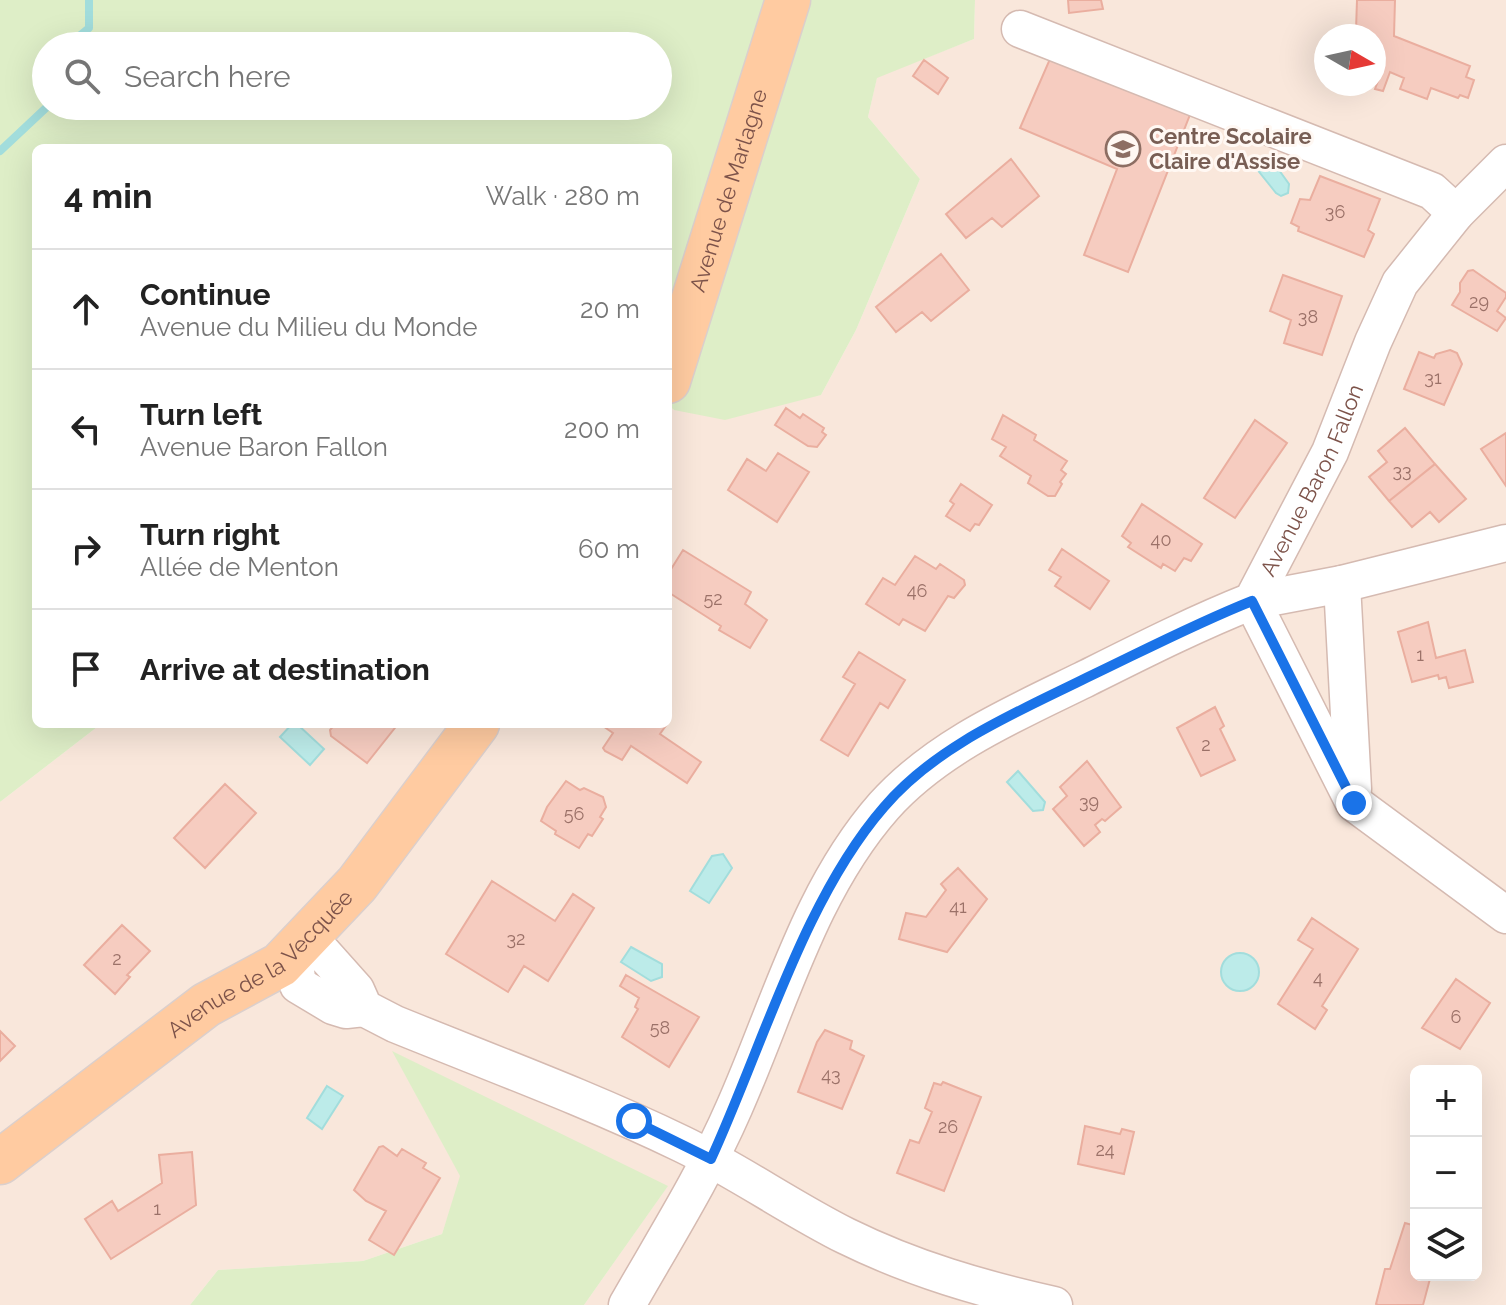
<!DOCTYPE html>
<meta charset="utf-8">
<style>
:root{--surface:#fff;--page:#f2f2f2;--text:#222;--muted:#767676;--line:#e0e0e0}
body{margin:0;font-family:Raleway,sans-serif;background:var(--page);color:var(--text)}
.controls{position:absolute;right:24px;bottom:24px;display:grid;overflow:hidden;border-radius:12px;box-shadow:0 8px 32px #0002}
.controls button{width:72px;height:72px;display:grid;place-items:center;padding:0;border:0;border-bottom:2px solid var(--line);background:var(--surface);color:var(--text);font:40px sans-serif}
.compass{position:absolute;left:1314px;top:24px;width:72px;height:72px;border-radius:50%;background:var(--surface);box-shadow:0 8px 32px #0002;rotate:99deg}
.stop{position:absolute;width:24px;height:24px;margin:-18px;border:6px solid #1a73e8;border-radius:50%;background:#fff}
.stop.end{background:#1a73e8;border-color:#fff;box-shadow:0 2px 8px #0008}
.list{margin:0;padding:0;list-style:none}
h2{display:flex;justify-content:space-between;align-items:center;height:104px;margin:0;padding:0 32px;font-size:34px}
h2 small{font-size:26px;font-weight:400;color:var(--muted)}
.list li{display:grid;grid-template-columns:52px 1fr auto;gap:24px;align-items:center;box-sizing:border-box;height:120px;padding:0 32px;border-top:2px solid var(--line)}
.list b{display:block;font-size:30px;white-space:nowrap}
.list p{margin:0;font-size:26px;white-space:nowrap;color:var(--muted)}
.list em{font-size:26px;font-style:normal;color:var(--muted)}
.icon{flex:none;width:44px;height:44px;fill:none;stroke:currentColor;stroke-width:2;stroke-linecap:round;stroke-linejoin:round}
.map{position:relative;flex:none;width:1506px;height:1305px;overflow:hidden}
.search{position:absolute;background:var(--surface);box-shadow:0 8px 32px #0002;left:32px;top:32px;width:640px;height:88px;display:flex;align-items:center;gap:20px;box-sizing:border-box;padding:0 28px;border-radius:44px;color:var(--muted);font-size:30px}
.panel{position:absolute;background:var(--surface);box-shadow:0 8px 32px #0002;left:32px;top:144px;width:640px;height:584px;border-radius:12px}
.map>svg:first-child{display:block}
</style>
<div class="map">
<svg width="1506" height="1305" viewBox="0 0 1506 1305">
<rect width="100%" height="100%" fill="#fef3eb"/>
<!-- residential -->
<path fill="#f9e7db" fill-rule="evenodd" d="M975,0H1506V1305H584L667,1187L393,1052L461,1177L442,1234L363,1261L218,1270L190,1305H0V802L101,724H668V405L674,410L821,395L856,330L920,179L868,117L877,77L974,39ZM1326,36H1374V84H1326ZM1416,1071H1476V1275H1416Z"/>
<!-- green -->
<path fill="#deeec7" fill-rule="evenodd" d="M0,0H975L974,39L877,78L868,117L920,179L856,330L821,395L725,420L674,410L668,405V148H36V724H101L0,802ZM46,46H658V106H46Z
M392,1051L668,1186L584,1305H190L218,1270L363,1261L442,1234L460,1176Z"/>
<!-- water -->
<path fill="#bcebe9" stroke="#a2dddc" stroke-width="2" d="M1264,157L1271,159L1289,184L1288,193L1281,196L1276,193L1256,168L1257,160Z
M292,724H297L324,749L310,765L280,737Z
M1018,771L1045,802L1043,810L1033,811L1007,782Z
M723,854L732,868L709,903L690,891L712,856Z
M631,947L662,964V977L651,981L621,962Z
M1221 972a19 19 0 1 1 38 0a19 19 0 1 1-38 0Z
M327,1086L343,1096L322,1129L307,1118Z"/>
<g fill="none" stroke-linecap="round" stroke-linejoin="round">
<!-- stream -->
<path stroke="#a2dddc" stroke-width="8" d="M67,46L89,28V0
M0,151L48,106"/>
</g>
<!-- building -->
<path fill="#f6ccc0" stroke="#eaae9f" stroke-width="2" d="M1068,0H1101L1103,9L1069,13Z
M1357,0H1395L1394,36L1470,66L1466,77L1474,80L1468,98L1460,95L1458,98L1431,88L1427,99L1400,89L1404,78L1390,72L1383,91L1375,89L1382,70L1374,67V36H1347L1348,30H1356Z
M1053,52L1193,107L1128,272L1084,255L1117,169L1020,128Z
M924,60L948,78L938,94L913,76Z
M1011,159L1039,196L1002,227L992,218L966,238L946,214Z
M1320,176L1380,199L1368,230L1374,234L1364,257L1298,231L1299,227L1291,223L1300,199L1310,200Z
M941,254L969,290L931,321L922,312L896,332L876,307Z
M1473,270L1506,293V297L1497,311L1506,318L1497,331L1452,305L1460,292V283L1468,271Z
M1283,275L1342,296L1322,355L1284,343L1291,320L1270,311Z
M1450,350L1457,353L1462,364L1444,405L1404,389L1419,352L1434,358L1436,354Z
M786,408L800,418L803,414L824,428L822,432L826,435L817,447L808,446L775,425Z
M1003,415L1036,435L1034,440L1067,461L1061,470L1066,474L1060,482L1062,484L1055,496H1048L1028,483L1031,476L1000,456L1006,447L992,439Z
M1255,420L1287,443L1235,518L1204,498Z
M1405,428L1435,464L1389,501L1369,477L1387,462L1378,451Z
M1506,433V486L1481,449Z
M778,453L809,472L777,522L728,490L747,459L766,471Z
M1435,464L1466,499L1439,522L1430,512L1412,527L1389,501Z
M961,484L992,505L979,525L975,524L970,531L946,516L954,504L950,501Z
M1142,504L1202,544L1191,561L1184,558L1175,571L1163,564L1161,568L1128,547L1131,543L1122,536Z
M1062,549L1109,581L1090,609L1055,586L1061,577L1049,570Z
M683,550L751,592L745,604L767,620L750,648L719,630L721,626L668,592V574Z
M915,556L936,569L940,564L964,580L965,585L954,598L948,596L925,631L903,619L899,625L866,604L883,578L895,585Z
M1428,622L1436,658L1465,650L1473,682L1449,688L1446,677L1439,679L1438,675L1412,682L1398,632Z
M859,652L905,680L888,708L880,703L848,756L821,740L855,684L843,677Z
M1215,707L1224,726L1220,729L1235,760L1201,776L1177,728Z
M335,724H398L367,763L331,736L330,730Z
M600,724H667L660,734L701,762L687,783L631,746L622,760L605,751L603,748L613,733Z
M1087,761L1121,807L1105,821L1102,819L1095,825L1100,832L1084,846L1053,809L1067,796L1060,787Z
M566,781L580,790L584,788L603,797L606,807L600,817L603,819L592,836L588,834L579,848L555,834L556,831L541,821L547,807Z
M225,784L256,813L205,868L174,838Z
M958,868L987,899L947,952L899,939L906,913L926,917L946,890L941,884Z
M492,881L555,921L573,894L594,908L548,981L524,966L508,992L446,954Z
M1312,918L1358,949L1322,1006L1327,1010L1315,1029L1278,1004L1313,949L1298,940Z
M122,925L150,951L127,975L130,977L115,994L84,965Z
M626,975L699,1017L669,1067L622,1037L638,1009L635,1007L639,998L620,986Z
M1456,979L1490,1003L1460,1049L1422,1028Z
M825,1030L852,1041L850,1049L864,1056L842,1109L798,1092L817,1042Z
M0,1031L15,1046L0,1061Z
M943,1082L981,1097L944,1191L897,1173L910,1140L919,1143L932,1112L925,1108L934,1083L941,1085Z
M1085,1126L1120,1134L1122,1129L1134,1132L1124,1174L1078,1164Z
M383,1146L397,1156L402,1149L426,1163L423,1168L440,1178L394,1255L369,1240L386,1211L366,1201L354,1190L379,1147Z
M192,1152L196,1205L111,1259L85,1219L112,1201L118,1211L162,1183L159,1155Z
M1405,1223L1416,1226V1275H1431L1423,1305H1378L1376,1304L1385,1269H1390Z"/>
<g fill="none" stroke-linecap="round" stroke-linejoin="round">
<!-- minor casing -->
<g stroke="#d5bab1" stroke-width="39">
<g id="minor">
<path d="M1020,29L1432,191L1456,213"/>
<path d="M1506,543L1342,584L1252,601L1354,803L1506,915"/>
<path d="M1342,584L1353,789"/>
<path d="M364,1008L356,990L323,953L293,950L298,985L333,1006L346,1010L364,1008L395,1024C491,1063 589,1099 682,1144C738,1171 790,1208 846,1236C913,1269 982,1289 1054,1305"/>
<path id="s1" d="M627,1305C664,1240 704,1177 734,1108C779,1007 809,891 884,806C937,747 1013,714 1083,680C1139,652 1194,624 1252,601L1330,452L1373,342L1400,283L1456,213L1506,163"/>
</g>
</g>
<!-- major casing -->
<g stroke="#dbcfcc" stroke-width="47">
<g id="major">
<path id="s2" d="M668,381L788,0"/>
<path id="s3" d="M0,1162L206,1005L280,965L357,884L477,724"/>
</g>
</g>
<!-- minor -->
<use href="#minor" stroke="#fff" stroke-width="36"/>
<!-- major -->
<use href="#major" stroke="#ffcba1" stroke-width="44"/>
</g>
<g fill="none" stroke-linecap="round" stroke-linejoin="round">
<!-- route -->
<path stroke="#1a73e8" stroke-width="10" d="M634,1121L711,1159C762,1048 804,899 884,807C935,747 1013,714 1082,680C1139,653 1194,624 1252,601L1354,803"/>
</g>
<!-- icons -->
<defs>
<g id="school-ring" transform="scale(1.8)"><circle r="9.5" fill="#fff8f3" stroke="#8d6e63" stroke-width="1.5"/><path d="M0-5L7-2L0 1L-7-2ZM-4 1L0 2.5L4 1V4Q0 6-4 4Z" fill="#8d6e63"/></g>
</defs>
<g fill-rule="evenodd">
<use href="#school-ring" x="1123" y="149"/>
</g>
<g text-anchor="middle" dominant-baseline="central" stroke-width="6" stroke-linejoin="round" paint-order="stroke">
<!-- number labels -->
<g font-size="18" fill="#9b7168">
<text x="1335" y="211">36</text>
<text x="1479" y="301">29</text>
<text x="1308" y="316">38</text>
<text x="1433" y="377">31</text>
<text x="1402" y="470">33</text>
<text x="1161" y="539">40</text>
<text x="917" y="590">46</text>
<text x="713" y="598">52</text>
<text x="1420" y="654">1</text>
<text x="1206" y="744">2</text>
<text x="1089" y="801">39</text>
<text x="574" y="813">56</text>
<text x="958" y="906">41</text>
<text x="516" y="938">32</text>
<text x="117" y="958">2</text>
<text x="1318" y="977">4</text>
<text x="1456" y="1016">6</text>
<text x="660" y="1027">58</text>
<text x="831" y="1074">43</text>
<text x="948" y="1126">26</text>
<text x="1105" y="1149">24</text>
<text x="157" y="1208">1</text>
</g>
<!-- education labels -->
<g font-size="22" font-weight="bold" fill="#785e54" stroke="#fff8f3" text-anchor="start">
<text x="1149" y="136">Centre Scolaire<tspan x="1149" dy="25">Claire d'Assise</tspan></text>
</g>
<!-- street labels -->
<g font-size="22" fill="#7d534a" stroke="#fff8f3">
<text stroke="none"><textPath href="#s2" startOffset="200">Avenue de Marlagne</textPath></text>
<text stroke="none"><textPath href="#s1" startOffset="1122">Avenue Baron Fallon</textPath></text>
<text stroke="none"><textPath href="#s3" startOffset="328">Avenue de la Vecquée</textPath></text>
</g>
</g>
</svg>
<div class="controls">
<button>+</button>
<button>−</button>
<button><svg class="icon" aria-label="layers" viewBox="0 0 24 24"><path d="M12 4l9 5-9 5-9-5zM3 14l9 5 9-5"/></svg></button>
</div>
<svg class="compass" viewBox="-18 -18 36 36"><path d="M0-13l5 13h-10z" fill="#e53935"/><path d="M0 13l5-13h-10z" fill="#767676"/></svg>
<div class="stop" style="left:634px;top:1121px"></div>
<div class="stop end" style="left:1354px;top:803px"></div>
<div class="search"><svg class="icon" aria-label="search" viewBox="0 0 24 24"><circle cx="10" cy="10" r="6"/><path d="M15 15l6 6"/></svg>Search here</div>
<section class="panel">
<h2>4 min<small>Walk · 280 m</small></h2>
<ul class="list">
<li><svg class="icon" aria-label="ahead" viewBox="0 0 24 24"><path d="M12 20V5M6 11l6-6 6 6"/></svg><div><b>Continue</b><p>Avenue du Milieu du Monde</p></div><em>20 m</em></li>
<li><svg class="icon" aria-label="left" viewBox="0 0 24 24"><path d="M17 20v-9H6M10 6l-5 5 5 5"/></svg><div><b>Turn left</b><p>Avenue Baron Fallon</p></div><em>200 m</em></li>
<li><svg class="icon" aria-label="right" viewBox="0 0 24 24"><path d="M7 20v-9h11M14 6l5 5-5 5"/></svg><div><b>Turn right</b><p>Allée de Menton</p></div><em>60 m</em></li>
<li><svg class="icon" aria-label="arrive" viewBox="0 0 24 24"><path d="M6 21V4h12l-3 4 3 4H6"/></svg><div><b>Arrive at destination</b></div></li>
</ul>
</section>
</div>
